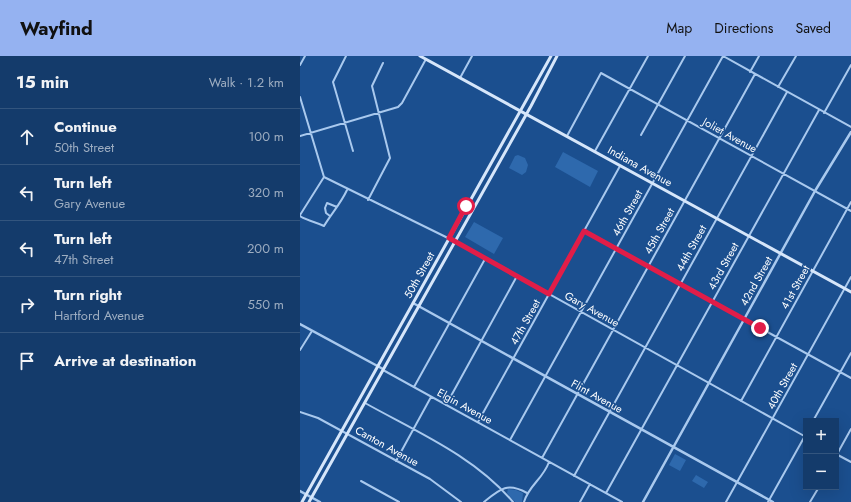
<!DOCTYPE html>
<meta charset="utf-8">
<style>
:root{--surface:#143b6b;--page:#214673;--text:#f1f3f6;--muted:#9dadc1;--line:#33557e;--accent:#95b2f1}
body{margin:0;font-family:Jost,sans-serif;background:var(--page);color:var(--text)}
.controls{position:absolute;right:12px;bottom:12px;display:grid;overflow:hidden;border-radius:0px;box-shadow:0 4px 16px #0002}
.controls button{width:36px;height:36px;display:grid;place-items:center;padding:0;border:0;border-bottom:1px solid var(--line);background:var(--surface);color:var(--text);font:20px sans-serif}
.stop{position:absolute;width:12px;height:12px;margin:-9px;border:3px solid #e11d48;border-radius:50%;background:#fff}
.stop.end{background:#e11d48;border-color:#fff;box-shadow:0 1px 4px #0008}
.list{margin:0;padding:0;list-style:none}
h2{display:flex;justify-content:space-between;align-items:center;height:52px;margin:0;padding:0 16px;font-size:17px}
h2 small{font-size:13px;font-weight:400;color:var(--muted)}
.list li{display:grid;grid-template-columns:26px 1fr auto;gap:12px;align-items:center;box-sizing:border-box;height:56px;padding:0 16px;border-top:1px solid var(--line)}
.list b{display:block;font-size:15px;white-space:nowrap}
.list p{margin:0;font-size:13px;white-space:nowrap;color:var(--muted)}
.list em{font-size:13px;font-style:normal;color:var(--muted)}
.icon{flex:none;width:22px;height:22px;fill:none;stroke:currentColor;stroke-width:2;stroke-linecap:round;stroke-linejoin:round}
.map{position:relative;flex:none;width:551px;height:446px;overflow:hidden}
header{display:flex;align-items:center;gap:24px;box-sizing:border-box;height:56px;padding:0 20px;background:var(--accent);color:#111}
header strong{font-size:19px}
nav{display:flex;gap:22px;margin-inline-start:auto;font-size:14px}
main{display:flex}
aside{flex:1;background:var(--surface)}
.map>svg:first-child{display:block}
</style>
<header>
<strong>Wayfind</strong>
<nav><a>Map</a><a>Directions</a><a>Saved</a></nav>
</header>
<main>
<aside>
<h2>15 min<small>Walk · 1.2 km</small></h2>
<ul class="list">
<li><svg class="icon" aria-label="ahead" viewBox="0 0 24 24"><path d="M12 20V5M6 11l6-6 6 6"/></svg><div><b>Continue</b><p>50th Street</p></div><em>100 m</em></li>
<li><svg class="icon" aria-label="left" viewBox="0 0 24 24"><path d="M17 20v-9H6M10 6l-5 5 5 5"/></svg><div><b>Turn left</b><p>Gary Avenue</p></div><em>320 m</em></li>
<li><svg class="icon" aria-label="left" viewBox="0 0 24 24"><path d="M17 20v-9H6M10 6l-5 5 5 5"/></svg><div><b>Turn left</b><p>47th Street</p></div><em>200 m</em></li>
<li><svg class="icon" aria-label="right" viewBox="0 0 24 24"><path d="M7 20v-9h11M14 6l5 5-5 5"/></svg><div><b>Turn right</b><p>Hartford Avenue</p></div><em>550 m</em></li>
<li><svg class="icon" aria-label="arrive" viewBox="0 0 24 24"><path d="M6 21V4h12l-3 4 3 4H6"/></svg><div><b>Arrive at destination</b></div></li>
</ul>
</aside>
<div class="map">
<svg width="551" height="446" viewBox="0 0 551 446">
<rect width="100%" height="100%" fill="#1b4f8f"/>
<!-- green -->
<path fill="#2e69ad" d="M263,96L298,115L290,131L255,111Z
M218,99L225,102L228,109L226,116L222,119L209,112L215,100Z
M174,166L203,182L194,198L165,181Z
M375,398L386,404L380,415L369,409Z
M396,419L408,426L404,432L392,425Z
M208,433L216,434L223,437L222,446H215L207,437Z"/>
<g fill="none" stroke-linecap="round" stroke-linejoin="round">
<!-- minor -->
<path stroke="#a9c9ee" stroke-width="2" d="M46,0L33,26L53,95
M423,0L551,71
M0,9L5,0
M450,16L459,0
M160,22L172,0
M478,31L496,0
M0,41L24,121L154,185L506,381
M524,57L551,9
M341,79L385,0
M0,80L98,51L102,47L126,3
M267,80L301,17L551,155
M295,95L348,0
M68,144L90,102L72,30L83,7
M0,159L24,121
M0,160C8,165 16,166 24,170C32,157 41,147 47,134
M30,160L26,157L25,152L27,147L37,151
M284,175L551,322
M0,294L12,275
M83,314L322,446
M114,331L185,203
M441,345L551,146
M65,347C117,376 174,400 213,446
M146,349L217,220
M0,356L18,362L130,423L161,446
M513,365L551,297
M178,366L320,110
M210,384L423,0
M536,398L551,406
M536,400L551,373
M242,402L455,18
M96,405L131,341
M274,420L487,36
M61,425L99,446
M306,437L519,54
M184,446C200,433 207,426 227,437
M224,446C229,429 243,423 249,406
M280,446L290,428
M426,446L551,221
M468,446L506,378
M510,446L519,431"/>
<!-- tertiary -->
<path stroke="#a9c9ee" stroke-width="2.5" d="M113,247L473,446
M0,268L83,313
M0,435L20,446
M343,446L515,135L551,76"/>
<!-- secondary -->
<path stroke="#d6e6fa" stroke-width="3" d="M120,0L551,236
M2,446L251,0
M9,446L231,50L257,0"/>
</g>
<g fill="none" stroke-linecap="round" stroke-linejoin="round">
<!-- route -->
<path stroke="#e11d48" stroke-width="5" d="M166,150L149,182L249,238L284,175L460,272"/>
</g>
<g text-anchor="middle" dominant-baseline="central" stroke-width="3" stroke-linejoin="round" paint-order="stroke">
<!-- street labels -->
<g font-size="11" fill="#fff" stroke="#1b4f8f">
<text transform="translate(430 79) rotate(29)">Joliet Avenue</text>
<text transform="translate(340 110) rotate(29)">Indiana Avenue</text>
<text transform="translate(327 157) rotate(-61)">46th Street</text>
<text transform="translate(359 175) rotate(-61)">45th Street</text>
<text transform="translate(391 192) rotate(-61)">44th Street</text>
<text transform="translate(423 210) rotate(-61)">43rd Street</text>
<text transform="translate(119 219) rotate(-61)">50th Street</text>
<text transform="translate(456 225) rotate(-61)">42nd Street</text>
<text transform="translate(495 231) rotate(-61)">41st Street</text>
<text transform="translate(292 253) rotate(29)">Gary Avenue</text>
<text transform="translate(225 266) rotate(-61)">47th Street</text>
<text transform="translate(482 330) rotate(-61)">40th Street</text>
<text transform="translate(297 340) rotate(29)">Flint Avenue</text>
<text transform="translate(165 350) rotate(29)">Elgin Avenue</text>
<text transform="translate(87 390) rotate(29)">Canton Avenue</text>
</g>
</g>
</svg>
<div class="controls">
<button>+</button>
<button>−</button>
</div>
<div class="stop" style="left:166px;top:150px"></div>
<div class="stop end" style="left:460px;top:272px"></div>
</div>
</main>
